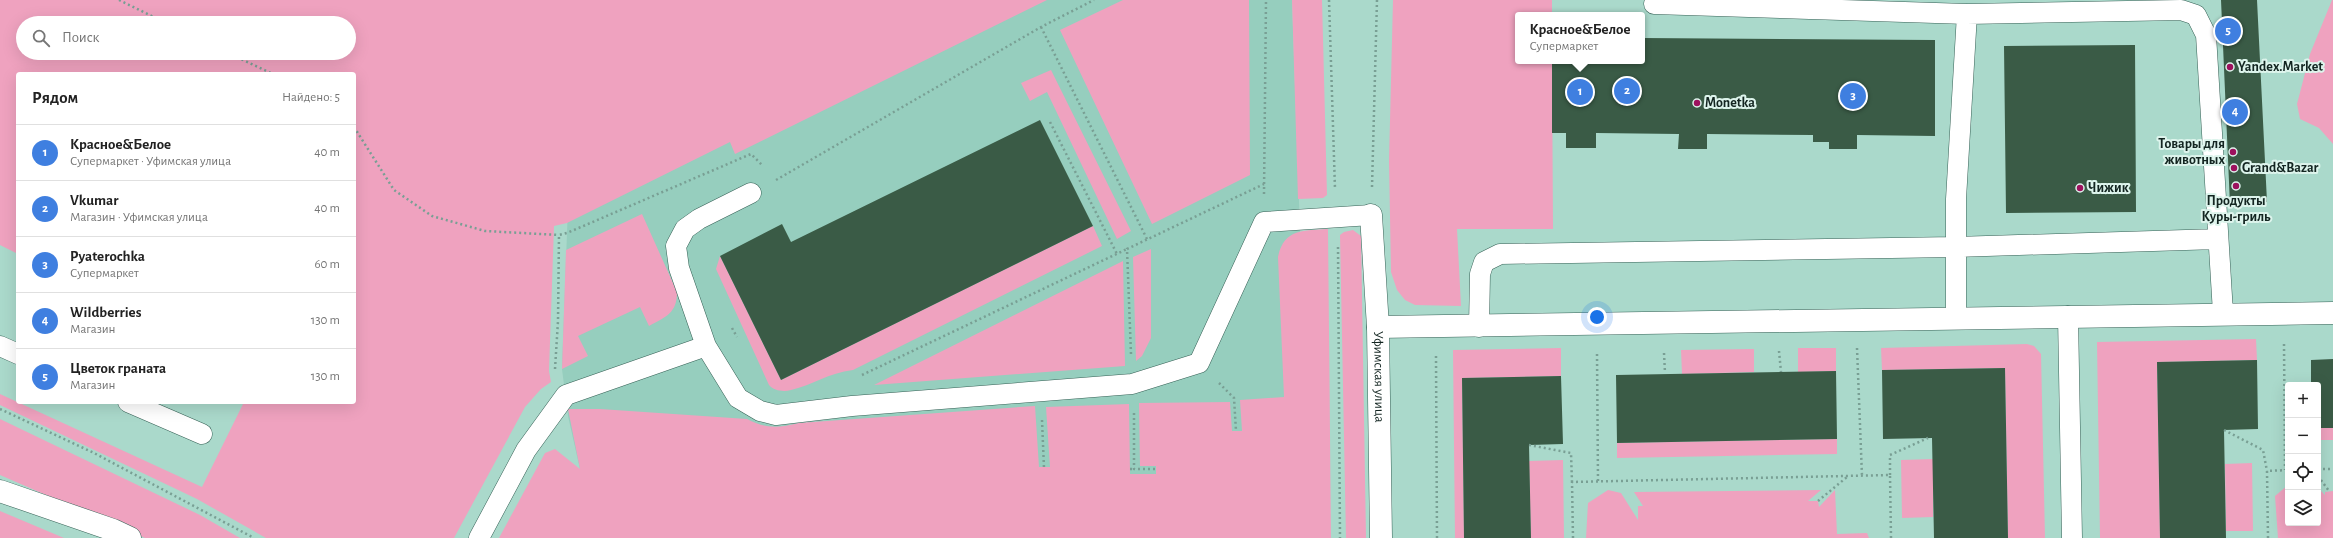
<!DOCTYPE html>
<html lang="ru">
<meta charset="utf-8">
<style>
:root{--surface:#fff;--page:#f2f2f2;--text:#222;--muted:#767676;--line:#e0e0e0;--accent:#b45309}
body{margin:0;font-family:"Alegreya Sans",sans-serif;background:var(--page);color:var(--text)}
.controls{position:absolute;right:12px;bottom:12px;display:grid;overflow:hidden;border-radius:4px;box-shadow:0 4px 16px #0002}
.controls button{width:36px;height:36px;display:grid;place-items:center;padding:0;border:0;border-bottom:1px solid var(--line);background:var(--surface);color:var(--text);font:20px sans-serif}
.you{position:absolute;left:1597px;top:317px;width:14px;height:14px;margin:-10px;border:3px solid #fff;border-radius:50%;background:#1a73e8;box-shadow:0 0 0 6px #1a73e833}
.badge{display:grid;place-items:center;width:26px;height:26px;border-radius:50%;background:var(--accent);color:#fff;font-size:13px;font-weight:700}
.pin{position:absolute;translate:-50% -50%;border:2px solid #fff;box-shadow:0 1px 4px #0006}
.popup{position:absolute;left:1515px;top:12px;width:130px;height:52px;box-sizing:border-box;display:grid;place-content:center;border-radius:4px;background:var(--surface);filter:drop-shadow(0 1px 3px #0005);font-size:13px;white-space:nowrap;color:var(--muted)}
.popup b{font-size:15px;color:var(--text)}
.popup::after{content:'';position:absolute;left:50%;top:100%;margin-left:-8px;border:8px solid transparent;border-top-color:var(--surface)}
.list{margin:0;padding:0;list-style:none}
h2{display:flex;justify-content:space-between;align-items:center;height:52px;margin:0;padding:0 16px;font-size:17px}
h2 small{font-size:13px;font-weight:400;color:var(--muted)}
.list li{display:grid;grid-template-columns:26px 1fr auto;gap:12px;align-items:center;box-sizing:border-box;height:56px;padding:0 16px;border-top:1px solid var(--line)}
.list b{display:block;font-size:15px;white-space:nowrap}
.list p{margin:0;font-size:13px;white-space:nowrap;color:var(--muted)}
.list em{font-size:13px;font-style:normal;color:var(--muted)}
.icon{flex:none;width:22px;height:22px;fill:none;stroke:currentColor;stroke-width:2;stroke-linecap:round;stroke-linejoin:round}
.map{position:relative;flex:none;width:2333px;height:538px;overflow:hidden}
.search{position:absolute;background:var(--surface);box-shadow:0 4px 16px #0002;left:16px;top:16px;width:340px;height:44px;display:flex;align-items:center;gap:10px;box-sizing:border-box;padding:0 14px;border-radius:22px;color:var(--muted);font-size:15px}
.panel{position:absolute;background:var(--surface);box-shadow:0 4px 16px #0002;left:16px;top:72px;width:340px;height:332px;border-radius:4px}
.map>svg:first-child{display:block}
</style>
<div class="map">
<svg width="2333" height="538" viewBox="0 0 2333 538">
<rect width="100%" height="100%" fill="#aad9cb"/>
<!-- built -->
<path fill="#96cebe" d="M984,0H1292L1300,231L1304,538L580,469L568,416L562,369L568,206Z"/>
<!-- green -->
<path fill="#efa2bf" fill-rule="evenodd" d="M0,0H1047L735,154L730,142L567,223L554,226L549,371L551,382L541,389L525,407L454,538H266L197,499L0,405V394L202,487L244,402H354V74H18V254L0,245ZM23,23H349V53H23Z
M1123,0H1249L1250,175L1152,224L1060,30Z
M1292,0H1322L1327,195L1323,198L1298,199Z
M1393,0H1552V15H1518V61H1552L1553,229H1457L1461,306L1415,305L1405,300L1397,290L1391,272L1389,161Z
M2332,0H2333V144L2319,128L2300,119L2297,104L2310,54Z
M1051,70L1131,231L1117,239L1047,92L1030,101L1021,83Z
M642,214L677,292C677,313 666,317 649,326L640,307L578,336L588,356L562,369L566,250Z
M1093,226L1102,246L853,370C828,373 813,385 791,390C784,392 774,391 769,385L716,269L720,256L781,380Z
M1328,229L1331,538H499L545,453L555,449L580,469L568,409H600L747,419C766,429 778,428 799,423L1035,406L1039,467H1050L1046,407L1129,404L1130,474H1156V466H1140L1139,403L1230,402L1232,431H1242L1240,400L1284,397L1278,257C1284,228 1304,231 1328,229Z
M1353,230L1361,236L1366,538H1346L1340,235L1344,232Z
M1151,249V338L1142,356L1136,361L1133,257Z
M1123,261L1125,366L874,385Z
M2256,339L2257,360L2157,362L2160,538H2100L2097,342Z
M2027,344L2034,346L2041,354L2045,538H2008L2005,368L1882,370L1881,348Z
M1561,348V376L1462,378L1464,538H1455L1453,350Z
M1798,348H1836V371L1798,372Z
M1754,349V372L1682,374L1681,350Z
M0,419L200,515L240,538H145L0,475Z
M2318,428H2333V440H2318Z
M1837,439V454L1617,458V443Z
M1933,459V517L1902,518L1901,460Z
M1563,460L1564,538H1531L1529,461Z
M2252,463L2253,531H2226L2225,464Z
M2288,485V523H2318V488L2325,495V492L2333,491V538H2278L2275,496Z
M1608,490L1621,493L1638,520V506H1643L1634,492L1821,490L1808,501H1818L1819,507L1835,490L1837,534L1867,533L1869,538H1586L1588,503Z
M0,511L64,538H0Z"/>
<!-- building -->
<path fill="#3a5b46" d="M2221,0H2257L2267,202L2230,205Z
M1642,38L1935,40V136L1857,135V149H1829V142H1813V135L1707,134V149H1678L1679,134L1596,133V148H1566V133H1552V61H1642Z
M2135,45L2136,212L2006,213L2004,46Z
M1040,120L1093,226L781,380L720,256L782,224L791,242Z
M2333,359V428H2318V385H2311V360Z
M2257,360L2258,429L2224,430L2226,538H2160L2157,362Z
M2005,368L2008,538H1934L1932,438L1883,439L1882,370Z
M1836,371L1837,439L1617,443L1616,375Z
M1561,376L1563,444L1529,445L1531,538H1464L1462,378Z"/>
<g fill="none" stroke-linecap="round" stroke-linejoin="round">
<!-- service casing -->
<g stroke="#366156" stroke-width="21">
<path id="service" d="M1654,4L1967,14L1956,199V318
M1967,14L2181,10L2196,15L2206,35L2223,313
M751,193L699,219L685,229L676,246L679,268L706,346L738,398L760,411L776,415L852,406L1132,384L1199,363L1264,222L1371,215
M2068,316L2072,538
M1479,327L1480,274L1484,262L1500,254L1955,247L2218,239
M0,346L18,354
M128,402L202,434
M479,538L526,450L566,395L706,346"/>
</g>
<!-- minor casing -->
<g stroke="#366156" stroke-width="23">
<g id="minor">
<path id="s1" d="M1371,215L1378,327L1381,538"/>
<path d="M1378,327L2333,313"/>
<path d="M0,491L113,530L130,538"/>
</g>
</g>
<!-- path -->
<path stroke="#799f94" stroke-width="2.5" stroke-dasharray="2 3" stroke-linecap="butt" d="M119,0L166,23
M1329,0L1335,189
M1041,27L1147,239
M228,53L273,74
M1050,122L1117,254
M354,127L394,190L432,216L485,231L559,235
M776,180L1041,27L1094,0
M1372,187L1377,0
M1264,194L1266,0
M1338,247L1340,538
M732,328L737,337
M2284,344L2285,470
M1857,348L1862,476
M1779,351L1781,372
M1664,353L1665,373
M1131,354L1127,249L1264,184
M1597,354L1598,482
M1436,356L1437,538
M555,369L558,321L559,235L567,233L751,154L762,165
M862,375L1127,249
M1219,383L1234,398L1236,431
M0,409L94,453L254,538
M1134,413V469H1156
M1042,420L1044,468
M2224,430L2263,450L2267,471
M1529,445L1571,453L1572,482
M1130,469H1134
M2318,469H2333
M1890,475V455L1928,438
M2318,476L2329,491
M1818,501L1847,477
M1573,538L1572,482L1890,475L1891,538
M2268,538L2267,471L2288,470"/>
<!-- service -->
<use href="#service" stroke="#fff" stroke-width="20"/>
<!-- minor -->
<use href="#minor" stroke="#fff" stroke-width="22"/>
</g>
<!-- markers -->
<g fill="#9d115e" stroke="#ddf4ec" stroke-width="1.5">
<circle cx="2230" cy="67" r="4"/>
<circle cx="1697" cy="103" r="4"/>
<circle cx="2233" cy="152" r="4"/>
<circle cx="2234" cy="168" r="4"/>
<circle cx="2236" cy="186" r="4"/>
<circle cx="2080" cy="188" r="4"/>
</g>
<g text-anchor="middle" dominant-baseline="central" stroke-width="4" stroke-linejoin="round" paint-order="stroke">
<!-- poi labels -->
<g font-size="14" font-weight="bold" fill="#132521" stroke="#ddf4ec" text-anchor="start">
<text x="2238" y="67">Yandex.Market</text>
<text x="1705" y="103">Monetka</text>
<text x="2225" y="144" text-anchor="end">Товары для<tspan x="2225" dy="16">животных</tspan></text>
<text x="2242" y="168">Grand&amp;Bazar</text>
<text x="2088" y="188">Чижик</text>
<text x="2236" y="201" text-anchor="middle">Продукты<tspan x="2236" dy="16">Куры-гриль</tspan></text>
</g>
<!-- street labels -->
<g font-size="14" fill="#132521" stroke="#ddf4ec">
<text stroke="none"><textPath href="#s1" startOffset="162">Уфимская улица</textPath></text>
</g>
</g>
</svg>
<div class="controls">
<button>+</button>
<button>−</button>
<button><svg class="icon" aria-label="locate" viewBox="0 0 24 24"><circle cx="12" cy="12" r="6"/><path d="M12 2v4M12 18v4M2 12h4M18 12h4"/></svg></button>
<button><svg class="icon" aria-label="layers" viewBox="0 0 24 24"><path d="M12 4l9 5-9 5-9-5zM3 14l9 5 9-5"/></svg></button>
</div>
<div class="you"></div>
<div class="pin badge" style="left:1580px;top:92px;background:#3f7fe0">1</div>
<div class="popup"><b>Красное&amp;Белое</b>Супермаркет</div>
<div class="pin badge" style="left:1627px;top:91px;background:#3f7fe0">2</div>
<div class="pin badge" style="left:1853px;top:96px;background:#3f7fe0">3</div>
<div class="pin badge" style="left:2235px;top:112px;background:#3f7fe0">4</div>
<div class="pin badge" style="left:2228px;top:31px;background:#3f7fe0">5</div>
<div class="search"><svg class="icon" aria-label="search" viewBox="0 0 24 24"><circle cx="10" cy="10" r="6"/><path d="M15 15l6 6"/></svg>Поиск</div>
<section class="panel">
<h2>Рядом<small>Найдено: 5</small></h2>
<ul class="list">
<li><span class="badge" style="background:#3f7fe0">1</span><div><b>Красное&amp;Белое</b><p>Супермаркет · Уфимская улица</p></div><em>40 m</em></li>
<li><span class="badge" style="background:#3f7fe0">2</span><div><b>Vkumar</b><p>Магазин · Уфимская улица</p></div><em>40 m</em></li>
<li><span class="badge" style="background:#3f7fe0">3</span><div><b>Pyaterochka</b><p>Супермаркет</p></div><em>60 m</em></li>
<li><span class="badge" style="background:#3f7fe0">4</span><div><b>Wildberries</b><p>Магазин</p></div><em>130 m</em></li>
<li><span class="badge" style="background:#3f7fe0">5</span><div><b>Цветок граната</b><p>Магазин</p></div><em>130 m</em></li>
</ul>
</section>
</div>
